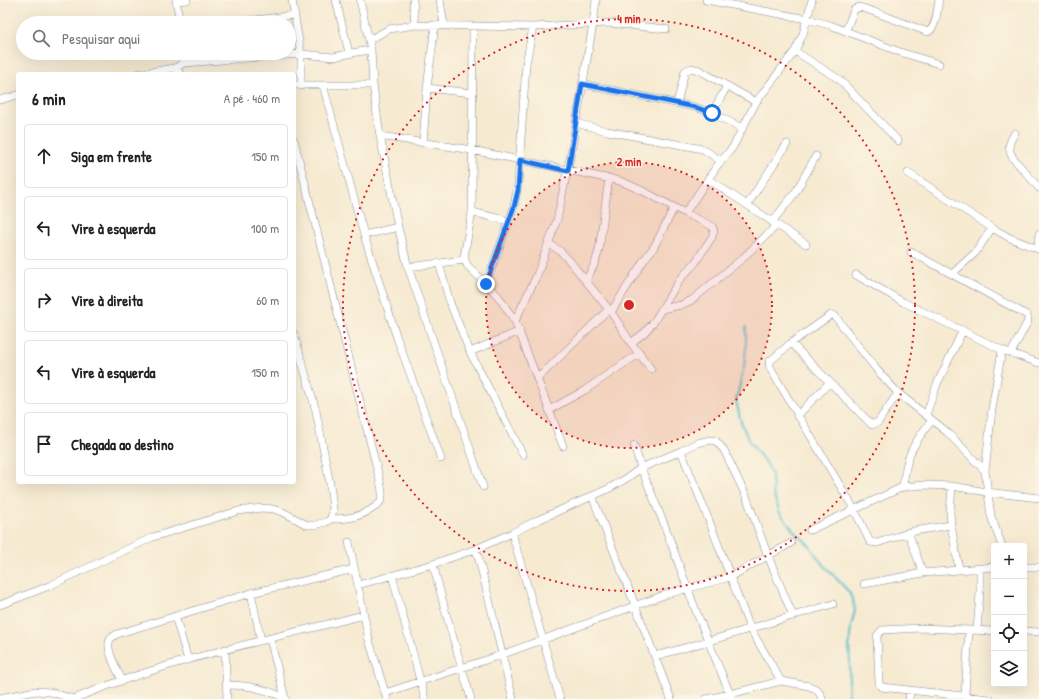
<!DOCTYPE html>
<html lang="pt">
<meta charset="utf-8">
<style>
:root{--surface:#fff;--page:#f6f6f6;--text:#222;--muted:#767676;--line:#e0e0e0}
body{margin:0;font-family:"Patrick Hand",sans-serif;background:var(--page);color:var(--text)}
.controls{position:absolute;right:12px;bottom:12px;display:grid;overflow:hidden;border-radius:4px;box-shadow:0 4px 16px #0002}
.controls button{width:36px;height:36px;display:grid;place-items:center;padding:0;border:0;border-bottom:1px solid var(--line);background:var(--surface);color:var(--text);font:20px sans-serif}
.stop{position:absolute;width:12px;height:12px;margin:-9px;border:3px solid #1a73e8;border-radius:50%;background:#fff}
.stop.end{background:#1a73e8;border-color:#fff;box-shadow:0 1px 4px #0008}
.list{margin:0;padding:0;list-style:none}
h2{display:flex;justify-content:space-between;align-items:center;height:52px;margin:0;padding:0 16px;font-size:17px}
h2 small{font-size:13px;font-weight:400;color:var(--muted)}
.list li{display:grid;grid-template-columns:26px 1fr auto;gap:12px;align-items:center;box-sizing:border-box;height:64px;margin:0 8px 8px;padding:0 8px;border:1px solid var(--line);border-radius:4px}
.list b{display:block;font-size:15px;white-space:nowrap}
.list em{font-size:13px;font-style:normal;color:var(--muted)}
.icon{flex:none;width:22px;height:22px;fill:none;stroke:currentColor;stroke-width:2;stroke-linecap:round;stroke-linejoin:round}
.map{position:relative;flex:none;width:1039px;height:699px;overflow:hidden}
.search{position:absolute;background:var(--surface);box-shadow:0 4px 16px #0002;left:16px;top:16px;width:280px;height:44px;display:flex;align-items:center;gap:10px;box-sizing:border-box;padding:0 14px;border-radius:22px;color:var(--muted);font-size:15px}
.panel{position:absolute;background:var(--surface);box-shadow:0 4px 16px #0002;left:16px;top:72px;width:280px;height:412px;border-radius:4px}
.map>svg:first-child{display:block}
</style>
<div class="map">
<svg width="1039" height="699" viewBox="0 0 1039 699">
<rect width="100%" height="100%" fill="#fcf5e5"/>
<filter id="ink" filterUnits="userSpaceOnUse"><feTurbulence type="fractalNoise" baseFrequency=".025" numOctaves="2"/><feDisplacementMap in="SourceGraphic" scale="8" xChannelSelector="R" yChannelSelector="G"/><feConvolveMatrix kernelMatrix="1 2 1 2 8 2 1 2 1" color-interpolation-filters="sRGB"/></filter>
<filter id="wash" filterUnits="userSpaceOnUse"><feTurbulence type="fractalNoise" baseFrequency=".012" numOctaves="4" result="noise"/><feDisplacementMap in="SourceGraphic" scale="16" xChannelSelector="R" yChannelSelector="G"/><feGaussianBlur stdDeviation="0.9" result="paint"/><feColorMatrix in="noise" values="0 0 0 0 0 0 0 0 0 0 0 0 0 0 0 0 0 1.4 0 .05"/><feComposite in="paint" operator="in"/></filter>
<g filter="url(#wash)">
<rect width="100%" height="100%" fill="#f6ead1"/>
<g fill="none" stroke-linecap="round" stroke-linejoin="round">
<!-- stream -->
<path stroke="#4fbbcb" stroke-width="2" d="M746,327V347L744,366L736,401L741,422L749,441L768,466L772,475L773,494L780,513L793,530L809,545L820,561L849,592L853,601L855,610L851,627L849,645L850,663L848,699"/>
</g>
</g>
<g filter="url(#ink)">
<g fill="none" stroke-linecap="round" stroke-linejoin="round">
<!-- minor casing -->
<g stroke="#888c98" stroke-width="8">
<path id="minor" d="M176,0L180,23
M292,0L301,54V86
M336,0L349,53
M360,0L371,50L373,85L380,136L398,227L408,267L483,487
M413,0L415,25
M440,0L444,25
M706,0L807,19L830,25L900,52L939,64
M176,1L187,0
M231,23L295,15
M473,27L472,212L464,257L467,265L498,296L515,321
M846,30L854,10L859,7L869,10L928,32C937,27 937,9 939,0
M369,40L389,29L415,25L533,27L609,23L666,29
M795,51L840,80L883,125L898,141
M184,63L301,54L334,57L357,52L371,50
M175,68L181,74
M136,74L175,68L184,63L183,53
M582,84L695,107L712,113L742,128
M294,85H373
M323,85L364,235L397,338L441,459
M427,88L472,93
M0,100L18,95
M677,103L685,71L691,68L699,70L756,102
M712,113L727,86
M576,123L607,131L703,149L721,161
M1015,133C1009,142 1007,148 1013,158L1039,188
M380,136L472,150L620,181L643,191L685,213L717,166L733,147L756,102L795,51L803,34L812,0
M423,143L427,88L435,25
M908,173L992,228L1010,238L1038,249
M708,179L806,244
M747,205L787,144
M472,212L508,221
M772,222L795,193L816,156
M1039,234L1038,249H1039
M364,235L398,227
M548,243L560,251L568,259L611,312L631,343L651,369
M911,252L1027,315L1028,321L1011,353
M439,263L450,303L470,352L523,455
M408,267L464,260
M952,274L976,252L992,228
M856,275L903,302L1002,350L1039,363
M586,281L595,263L599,250L609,178
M486,284L514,207L518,184L526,64L533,27
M662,309L681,305L692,300L743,258L777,225
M611,312L644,260L654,247L674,208
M294,334L316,411L330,484L333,509L331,519
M631,343L644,333L653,323L680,279L695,263L712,237L714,231L712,226L685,213
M791,343L872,425L878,422L898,393
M470,352L520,331
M537,379L609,309
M549,410L585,390L640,353
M926,415L937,384L963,330
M797,416L830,382
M634,445L641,468L664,524L696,611L732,699
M563,446L515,321L537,275L557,220L571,153L593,24L596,0
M681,451L708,518L750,628L781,681
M985,471L992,409L1002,350
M952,486L950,513L951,525L959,569
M903,487C906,455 913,444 932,420
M592,496L635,605L671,699
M951,525L914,531L877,543L870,542L854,509L770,368L769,362L791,343L831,315H834L877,370L898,393L947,432L985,471L991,516L1002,546
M810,530L903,487L923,485L952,486L987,492L1039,498
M908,532L923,573
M512,533L560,699
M349,542L369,640L387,699
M476,549C490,599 500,649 513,699
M433,564L445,610L471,699
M1024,567H1039
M392,575L425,699
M864,584L923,573L994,567
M358,585L433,564L476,549L512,533L538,520L608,489L627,478L641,468L681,451L697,443L710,440L716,441L724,450L746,496L768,556L793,616
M251,593L261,641
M0,605L49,586L153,537L238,511L262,508L273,509L283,512L307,525H315L326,522L331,519C348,519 361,517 375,507C379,504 382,501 382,497C383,487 378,475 376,465L294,140
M175,616L188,660
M977,630L980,593V568
M1024,631L1039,632
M270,639L285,698
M225,649L227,699
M655,656C715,640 774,621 833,604
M122,680C118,672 107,652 109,643C109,638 114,636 117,634L251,593L354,569
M227,685C248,685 268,689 286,699
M385,693L501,655L667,594L730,577L791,543
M965,695L969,630
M0,698L36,691L50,692L74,699
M74,699C167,660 266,640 364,615
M706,699L730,694L781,681L809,686L816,689L820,694L822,699
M909,699L910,691
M990,699L881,687L879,683L877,636L882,630L921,628L994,631"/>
</g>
<!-- minor -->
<use href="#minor" stroke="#fff" stroke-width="7"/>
</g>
</g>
<g fill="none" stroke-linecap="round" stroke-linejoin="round" filter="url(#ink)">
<!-- route -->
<path stroke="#1a73e8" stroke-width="5" d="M486,284L514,207L518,190L520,160L568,171L582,84L695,107L712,113"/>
</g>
<!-- distance rings -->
<circle cx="629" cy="305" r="143" fill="#d62828" fill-opacity=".12"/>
<g fill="none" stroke="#d62828" stroke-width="2" stroke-dasharray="2 4">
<circle cx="629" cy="305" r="143"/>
<circle cx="629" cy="305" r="286"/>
</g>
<circle cx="629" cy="305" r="6" fill="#d62828" stroke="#fcf5e5" stroke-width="2"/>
<g font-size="12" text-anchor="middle" font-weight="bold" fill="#d62828" stroke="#fcf5e5" stroke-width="3" stroke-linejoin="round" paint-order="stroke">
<text x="629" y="23">4 min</text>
<text x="629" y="166">2 min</text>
</g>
</svg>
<div class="controls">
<button>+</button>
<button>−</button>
<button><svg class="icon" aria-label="locate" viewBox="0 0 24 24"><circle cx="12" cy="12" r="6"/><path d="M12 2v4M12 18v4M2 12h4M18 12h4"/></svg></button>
<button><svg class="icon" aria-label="layers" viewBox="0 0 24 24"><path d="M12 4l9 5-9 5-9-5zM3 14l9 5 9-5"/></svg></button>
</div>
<div class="stop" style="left:712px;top:113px"></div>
<div class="stop end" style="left:486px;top:284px"></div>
<div class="search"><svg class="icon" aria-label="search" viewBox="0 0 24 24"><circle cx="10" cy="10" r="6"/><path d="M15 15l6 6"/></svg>Pesquisar aqui</div>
<section class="panel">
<h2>6 min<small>A pé · 460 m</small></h2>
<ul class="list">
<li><svg class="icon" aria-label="ahead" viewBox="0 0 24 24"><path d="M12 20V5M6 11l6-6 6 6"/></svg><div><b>Siga em frente</b></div><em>150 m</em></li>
<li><svg class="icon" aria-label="left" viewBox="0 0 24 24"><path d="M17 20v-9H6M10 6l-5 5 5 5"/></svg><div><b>Vire à esquerda</b></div><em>100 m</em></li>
<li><svg class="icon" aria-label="right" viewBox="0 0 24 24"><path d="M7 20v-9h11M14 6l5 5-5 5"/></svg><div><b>Vire à direita</b></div><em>60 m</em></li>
<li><svg class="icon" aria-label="left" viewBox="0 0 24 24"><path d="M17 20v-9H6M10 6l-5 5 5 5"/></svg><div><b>Vire à esquerda</b></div><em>150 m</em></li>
<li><svg class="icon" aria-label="arrive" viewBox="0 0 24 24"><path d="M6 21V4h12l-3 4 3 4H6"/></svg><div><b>Chegada ao destino</b></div></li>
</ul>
</section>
</div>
